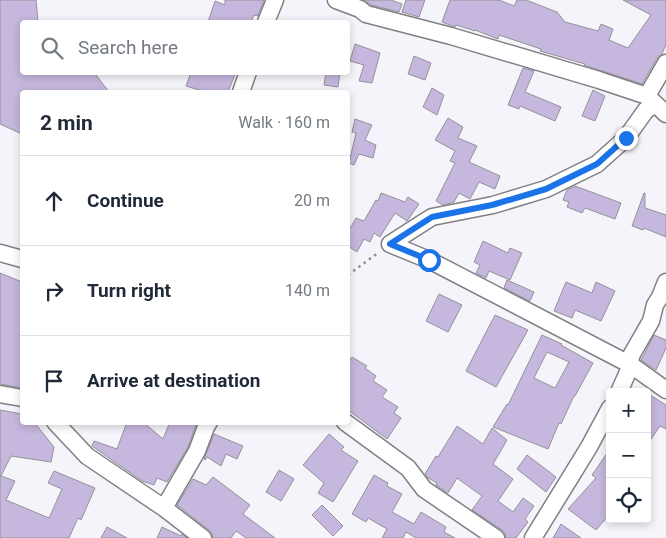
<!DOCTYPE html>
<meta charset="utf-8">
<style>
:root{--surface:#fff;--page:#f6f6f7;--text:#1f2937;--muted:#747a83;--line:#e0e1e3}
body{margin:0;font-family:Roboto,sans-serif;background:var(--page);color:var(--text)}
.controls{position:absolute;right:15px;bottom:15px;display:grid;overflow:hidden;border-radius:5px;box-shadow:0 2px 8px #0003}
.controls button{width:45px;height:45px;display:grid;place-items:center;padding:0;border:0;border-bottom:1px solid var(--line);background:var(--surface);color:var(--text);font:25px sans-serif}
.stop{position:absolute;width:15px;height:15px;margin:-11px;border:4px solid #1a73e8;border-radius:50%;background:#fff}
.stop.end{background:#1a73e8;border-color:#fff;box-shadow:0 1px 5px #0008}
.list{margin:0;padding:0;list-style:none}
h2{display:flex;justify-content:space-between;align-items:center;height:65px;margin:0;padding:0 20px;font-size:21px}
h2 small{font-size:16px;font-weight:400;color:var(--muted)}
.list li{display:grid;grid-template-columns:32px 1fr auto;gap:15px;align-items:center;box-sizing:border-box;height:90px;padding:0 20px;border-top:1px solid var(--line)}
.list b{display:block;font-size:19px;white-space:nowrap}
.list em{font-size:16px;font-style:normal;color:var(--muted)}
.icon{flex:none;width:28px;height:28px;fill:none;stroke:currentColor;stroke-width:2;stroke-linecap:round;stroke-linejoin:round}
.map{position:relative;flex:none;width:666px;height:538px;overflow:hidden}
.search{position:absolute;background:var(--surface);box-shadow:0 2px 8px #0003;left:20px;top:20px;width:330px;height:55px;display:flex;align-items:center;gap:12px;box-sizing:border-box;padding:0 18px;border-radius:5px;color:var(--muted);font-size:19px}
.panel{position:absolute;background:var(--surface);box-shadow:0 2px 8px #0003;left:20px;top:90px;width:330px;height:335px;border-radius:5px}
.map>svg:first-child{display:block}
</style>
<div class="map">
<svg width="666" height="538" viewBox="0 0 666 538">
<rect width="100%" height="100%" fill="#f4f4fa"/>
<!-- building -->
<path fill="#c5b7dd" stroke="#949298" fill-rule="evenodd" d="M0,0H36L38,22H22V72H90L96,75L109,92H22V134L0,124Z
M225,0H264L258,16L254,15L251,22H208L215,1L225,5Z
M364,0H391L402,4L399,12L371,5Z
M406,0H425L419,17L402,12Z
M450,0H499L514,6L517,0H526L557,12L565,22L598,31L601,24L613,29L609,40L628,48L651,15L623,0H666V44L662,54L657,58L642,84L584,65L585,64L540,51L541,49L499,35L498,39L475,30V31L456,25L455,27L442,22Z
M355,44L380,53L372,83L359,81L364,65L350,61Z
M414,56L431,63L425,80L408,74Z
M523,68L534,71L525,92L561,107L555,121L520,106L519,109L508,105Z
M191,72H236L228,92H206L186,86Z
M326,72H340L338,87L324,85Z
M432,88L444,95L437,115L423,107Z
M593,90L605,96L595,121L582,116Z
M448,118L463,127L458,138L477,146L469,162L500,176L495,189L479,182L470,199L459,193L454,202L443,205L436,201L455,163L450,161L455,151L435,140Z
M355,119L372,125L365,140L376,145L373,158L359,154L354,165L349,163L356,133L352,132Z
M575,186L621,203L615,219L585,208L582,213L567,207L569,202L563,200L567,190Z
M381,193L405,202L408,197L419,204L407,221L395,213L380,237L374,233L370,242L364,239L357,252L348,246V232L356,218L364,221L376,200L378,201Z
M644,193H645V208L666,215V237L644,228L643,230L632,226Z
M483,241L508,253L510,248L522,253L510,280L489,271L486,278L476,273L480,265L474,262Z
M0,273L22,282V388L0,384Z
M507,280L534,292L530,301L504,288Z
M566,282L592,293L596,282L615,291L601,321L575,310L572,318L554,311Z
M439,294L462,305L448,332L426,321Z
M495,315L528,330L496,387L466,371Z
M542,335L562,344L561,345L593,363L575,396H574L561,424L559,423L548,449L493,427L507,404L508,405ZM547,352L569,362L555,388L534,378Z
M654,335L666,340V348L656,370L641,360Z
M352,357L367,366L365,368L376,376L373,381L387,390L382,397L398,407L394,413L401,418L387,439L348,410V363Z
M647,393L666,405V429L660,426L647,445Z
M0,410L22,414V422H34L54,447L51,462L11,456L1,476L15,481L6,500L49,518L62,489L48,483L54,471L95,488L81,520L78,518L69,538H0Z
M127,422H143L163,439L170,422H197L188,447L167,482L157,478L154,485L142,481L92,446L94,441L117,449Z
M457,426L483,444L492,428L507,440L493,464L513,479L498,501L513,512L523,498L534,506L525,519L528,522L516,538H506L505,533L502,530L472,510L482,496L457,478L448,493L436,485L437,483L427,477L425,474L436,456L438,457Z
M214,434L243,446L237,459L226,454L221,466L207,457L205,460L204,459Z
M329,434L344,447L341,450L358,461L333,502L318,493L324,483L303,465Z
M610,449V514L596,530L568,509L596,478L592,475Z
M527,455L556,477L546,492L517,469Z
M279,470L294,479L281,501L266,492Z
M374,475L388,483L387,486L402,494L392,512L414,524L421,512L446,527L444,532L455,538H416L406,532L403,538H382L387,529L368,518L366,522L352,514Z
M213,477L250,505L243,514L275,538H246L236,531L231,538H213L212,534L209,530L177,505L193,479L206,485Z
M322,505L343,526L333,536L312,515Z
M561,524L581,538H553Z
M107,527L127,538H101Z
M162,527L181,536L182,534L187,538H157Z"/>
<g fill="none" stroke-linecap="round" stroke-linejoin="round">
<!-- minor casing -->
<g stroke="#807f84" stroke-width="19">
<path id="minor" d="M336,0L360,9L366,14L451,36L599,80L647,96L666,114
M266,22L275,0
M241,92L248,72
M647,96L666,63
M390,244L429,260L631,365L666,390
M390,244L407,233L432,217L493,205L546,189L597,164L626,138L646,110L655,104
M0,253L22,259
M619,392L631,365L629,364L632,354L651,321L655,305L660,297L666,282
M0,394L22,398
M55,422L87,456L164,508L203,538
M345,422L408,468L424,489L496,538
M164,508L197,451L206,427L209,422
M533,538L589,447L610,408"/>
</g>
<!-- path -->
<path stroke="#908f94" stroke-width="2.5" stroke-dasharray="2.5 4" stroke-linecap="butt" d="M348,275L379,252"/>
<!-- minor -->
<use href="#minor" stroke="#fff" stroke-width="16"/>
</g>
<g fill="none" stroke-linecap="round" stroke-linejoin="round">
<!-- route -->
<path stroke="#1a73e8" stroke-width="6" d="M429,260L390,244L407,233L432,217L492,205L546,189L597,164L626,138"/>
</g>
</svg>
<div class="controls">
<button>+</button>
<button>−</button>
<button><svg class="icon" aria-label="locate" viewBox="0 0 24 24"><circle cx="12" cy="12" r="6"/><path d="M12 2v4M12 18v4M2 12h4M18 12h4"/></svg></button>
</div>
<div class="stop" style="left:429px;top:260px"></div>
<div class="stop end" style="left:626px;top:138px"></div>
<div class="search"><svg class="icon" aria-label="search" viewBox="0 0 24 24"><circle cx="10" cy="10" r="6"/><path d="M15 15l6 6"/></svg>Search here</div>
<section class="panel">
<h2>2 min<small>Walk · 160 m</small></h2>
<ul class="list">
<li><svg class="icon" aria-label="ahead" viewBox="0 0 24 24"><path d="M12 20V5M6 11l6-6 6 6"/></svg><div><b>Continue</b></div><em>20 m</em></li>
<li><svg class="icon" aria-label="right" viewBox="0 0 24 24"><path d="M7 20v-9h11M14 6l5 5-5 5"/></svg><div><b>Turn right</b></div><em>140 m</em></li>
<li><svg class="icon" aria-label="arrive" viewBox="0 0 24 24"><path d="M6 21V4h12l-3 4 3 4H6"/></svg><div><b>Arrive at destination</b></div></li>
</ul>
</section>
</div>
